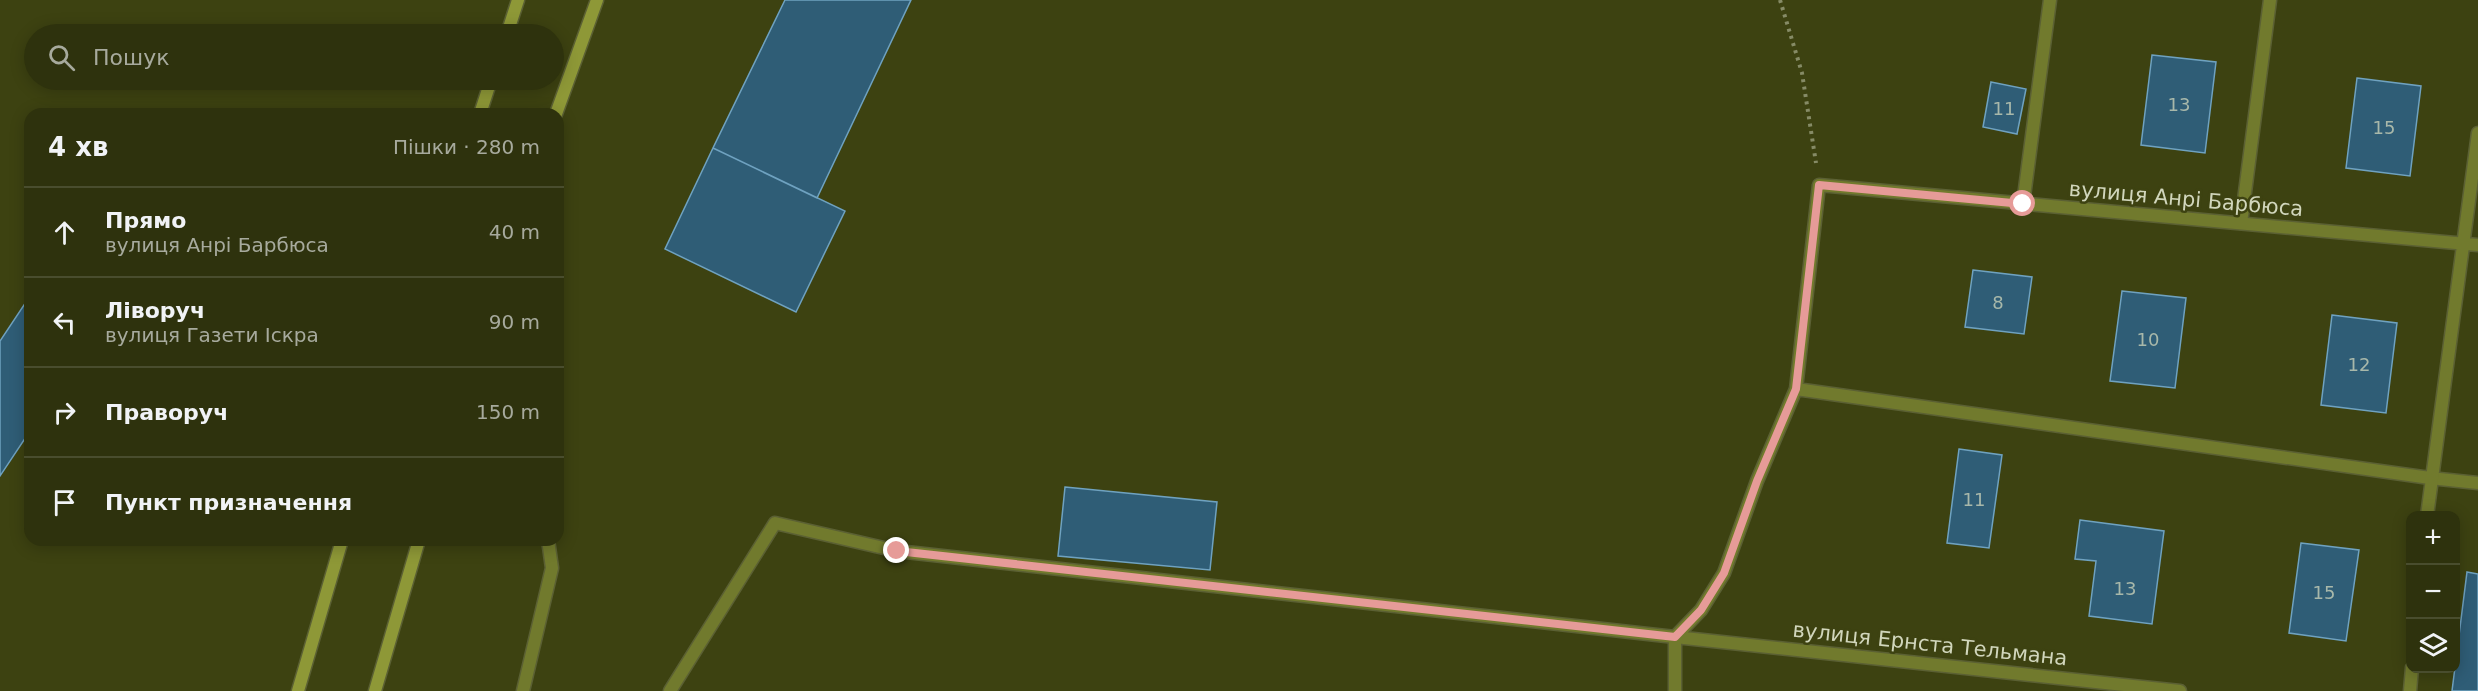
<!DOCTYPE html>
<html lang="uk">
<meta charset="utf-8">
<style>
:root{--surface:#2e320d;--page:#3a3e1b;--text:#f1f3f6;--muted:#a7aa9d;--line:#494d2e}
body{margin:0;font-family:"DejaVu Sans",sans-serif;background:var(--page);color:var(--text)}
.controls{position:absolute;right:18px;bottom:18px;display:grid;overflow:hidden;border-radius:12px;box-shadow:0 3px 15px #0003}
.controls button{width:54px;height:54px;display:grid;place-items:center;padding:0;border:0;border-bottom:2px solid var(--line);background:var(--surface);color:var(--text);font:30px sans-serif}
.stop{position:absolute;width:18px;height:18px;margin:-14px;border:4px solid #e69b98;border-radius:50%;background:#fff}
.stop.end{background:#e69b98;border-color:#fff;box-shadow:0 2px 6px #0008}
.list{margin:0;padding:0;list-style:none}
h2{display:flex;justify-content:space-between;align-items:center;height:78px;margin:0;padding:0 24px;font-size:26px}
h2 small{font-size:20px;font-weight:400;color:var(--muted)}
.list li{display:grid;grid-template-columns:39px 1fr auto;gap:18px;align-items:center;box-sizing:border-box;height:90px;padding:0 24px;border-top:2px solid var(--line)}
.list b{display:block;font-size:22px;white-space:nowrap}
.list p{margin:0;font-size:20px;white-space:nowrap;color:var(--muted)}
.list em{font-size:20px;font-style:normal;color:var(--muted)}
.icon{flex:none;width:33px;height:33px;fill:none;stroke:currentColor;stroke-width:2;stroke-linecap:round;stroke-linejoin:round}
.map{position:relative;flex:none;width:2478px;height:691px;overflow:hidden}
.search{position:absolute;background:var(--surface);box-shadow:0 3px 15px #0003;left:24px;top:24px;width:540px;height:66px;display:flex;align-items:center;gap:15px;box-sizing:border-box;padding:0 21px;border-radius:33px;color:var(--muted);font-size:22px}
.panel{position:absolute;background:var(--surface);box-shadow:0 3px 15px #0003;left:24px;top:108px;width:540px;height:438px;border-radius:18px}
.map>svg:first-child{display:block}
</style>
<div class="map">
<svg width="2478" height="691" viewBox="0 0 2478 691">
<rect width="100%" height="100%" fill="#3d4211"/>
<!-- building -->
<path fill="#2f5d76" stroke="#6fa2c0" stroke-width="1.5" d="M785,0H911L817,198L713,148Z
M2152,55L2216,62L2205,153L2141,145Z
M2357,78L2421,86L2410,176L2346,168Z
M1991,82L2026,89L2017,134L1983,127Z
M713,148L845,211L796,312L665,249Z
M1973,270L2032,277L2024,334L1965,327Z
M2122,291L2186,298L2175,388L2110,381Z
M30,296V431L0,476V341Z
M2332,315L2397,323L2386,413L2321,405Z
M1959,449L2002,455L1989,548L1947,543Z
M1065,487L1217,502L1210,570L1058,556Z
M2080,520L2164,531L2152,624L2089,616L2096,561L2075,559Z
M2301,543L2359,550L2346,641L2289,633Z
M2467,572L2478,574V691H2452Z"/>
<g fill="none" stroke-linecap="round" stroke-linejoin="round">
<!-- service casing -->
<g stroke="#5b6033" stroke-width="15">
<path id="service" d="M2023,204L2050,0
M2241,223L2270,0
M2430,478L2478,483
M523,691L552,568L548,540
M670,691L775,523L897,551L1675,637"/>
</g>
<!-- minor casing -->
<g stroke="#5b6033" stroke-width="15">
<path id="minor" d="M1796,389L2430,478
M2427,516L2478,133
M1675,637L2180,691
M1675,691V637L1701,610L1724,573L1757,481L1796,389L1819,185L2478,245
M2410,691L2412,668"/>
</g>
<!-- secondary casing -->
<g stroke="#5b6033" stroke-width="15">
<path id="secondary" d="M507,34L518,0
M480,114L491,80
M556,114L597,0
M298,691L342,540
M375,691L419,540"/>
</g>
<!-- path -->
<path stroke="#868b66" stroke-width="4" stroke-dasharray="3 4.5" stroke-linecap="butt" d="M1780,0L1802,73L1816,163"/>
<!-- service -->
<use href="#service" stroke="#717a2d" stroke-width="12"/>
<!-- minor -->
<use href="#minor" stroke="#717a2d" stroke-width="12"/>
<!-- secondary -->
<use href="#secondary" stroke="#8e9837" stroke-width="12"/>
</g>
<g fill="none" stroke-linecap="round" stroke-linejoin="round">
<!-- route -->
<path stroke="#e69b98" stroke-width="8" d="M897,551L1675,637L1701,610L1724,573L1757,481L1796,389L1819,185L2023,204"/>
</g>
<g text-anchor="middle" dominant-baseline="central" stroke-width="5" stroke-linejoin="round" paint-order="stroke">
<!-- number labels -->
<g font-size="18" fill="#a8b8aa">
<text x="2179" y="104">13</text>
<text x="2004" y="108">11</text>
<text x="2384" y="127">15</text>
<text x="1998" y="302">8</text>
<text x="2148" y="339">10</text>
<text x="2359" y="364">12</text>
<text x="1974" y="499">11</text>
<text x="2125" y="588">13</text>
<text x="2324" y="592">15</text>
</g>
<!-- street labels -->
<g font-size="21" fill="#d1d6bc" stroke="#3d4211">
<text transform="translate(2186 199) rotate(5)">вулиця Анрі Барбюса</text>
<text transform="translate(1930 644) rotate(6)">вулиця Ернста Тельмана</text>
</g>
</g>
</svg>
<div class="controls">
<button>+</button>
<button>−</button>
<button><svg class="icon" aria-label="layers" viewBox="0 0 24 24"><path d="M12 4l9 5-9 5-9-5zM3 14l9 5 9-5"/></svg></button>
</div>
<div class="stop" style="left:2023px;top:204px"></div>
<div class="stop end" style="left:897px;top:551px"></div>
<div class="search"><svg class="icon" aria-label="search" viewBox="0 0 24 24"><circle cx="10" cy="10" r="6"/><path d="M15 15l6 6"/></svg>Пошук</div>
<section class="panel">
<h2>4 хв<small>Пішки · 280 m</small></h2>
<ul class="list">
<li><svg class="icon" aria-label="ahead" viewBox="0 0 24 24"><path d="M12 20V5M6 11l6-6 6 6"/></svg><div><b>Прямо</b><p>вулиця Анрі Барбюса</p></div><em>40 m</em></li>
<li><svg class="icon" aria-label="left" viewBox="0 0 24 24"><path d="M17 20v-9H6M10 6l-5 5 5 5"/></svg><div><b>Ліворуч</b><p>вулиця Газети Іскра</p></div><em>90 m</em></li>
<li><svg class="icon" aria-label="right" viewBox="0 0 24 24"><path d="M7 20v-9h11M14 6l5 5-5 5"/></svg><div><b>Праворуч</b></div><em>150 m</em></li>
<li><svg class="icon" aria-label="arrive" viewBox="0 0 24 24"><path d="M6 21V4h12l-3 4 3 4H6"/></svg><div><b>Пункт призначення</b></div></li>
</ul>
</section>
</div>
